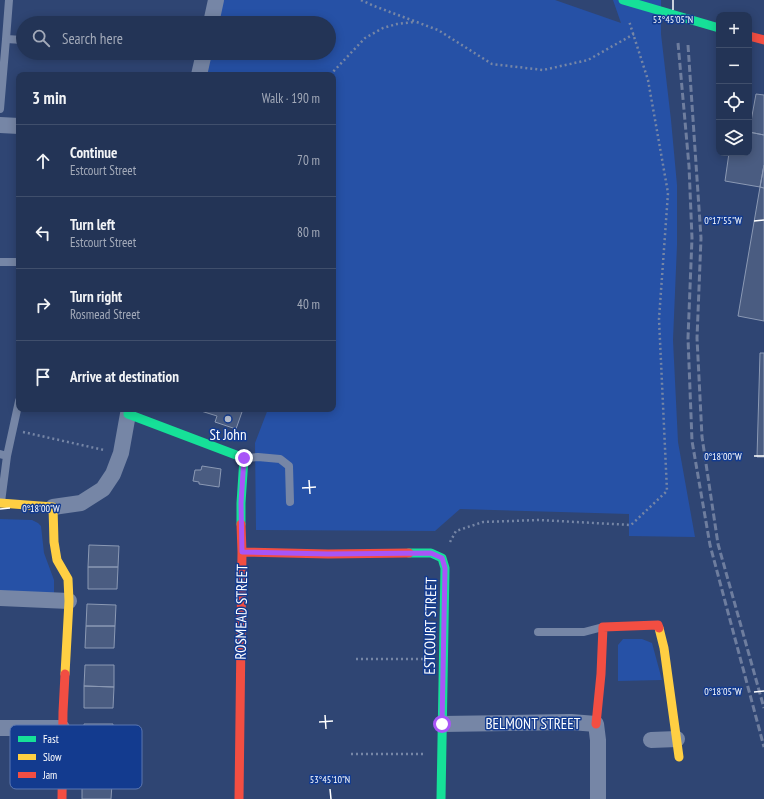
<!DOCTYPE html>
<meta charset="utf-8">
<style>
:root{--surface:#233456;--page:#2b3c5c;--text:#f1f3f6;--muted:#a3aab9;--line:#404f6c}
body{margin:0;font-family:"PT Sans Narrow",sans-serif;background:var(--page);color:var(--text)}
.controls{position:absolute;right:12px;top:12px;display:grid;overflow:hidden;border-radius:8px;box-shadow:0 2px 10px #0003}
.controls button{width:36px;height:36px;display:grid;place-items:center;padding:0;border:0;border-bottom:1px solid var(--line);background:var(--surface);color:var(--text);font:20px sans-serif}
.stop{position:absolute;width:12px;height:12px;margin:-9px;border:3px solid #a855f7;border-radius:50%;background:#fff}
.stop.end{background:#a855f7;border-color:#fff;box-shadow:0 1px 4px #0008}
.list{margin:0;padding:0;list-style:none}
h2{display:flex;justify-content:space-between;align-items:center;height:52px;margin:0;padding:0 16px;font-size:17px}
h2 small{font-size:13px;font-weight:400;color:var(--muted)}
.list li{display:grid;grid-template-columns:26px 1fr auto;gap:12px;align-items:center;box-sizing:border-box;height:72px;padding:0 16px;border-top:1px solid var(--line)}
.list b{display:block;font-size:15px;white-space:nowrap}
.list p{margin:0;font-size:13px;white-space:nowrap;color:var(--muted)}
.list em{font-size:13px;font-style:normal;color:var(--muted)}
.icon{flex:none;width:22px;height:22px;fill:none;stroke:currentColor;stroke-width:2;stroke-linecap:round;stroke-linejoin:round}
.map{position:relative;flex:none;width:764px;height:799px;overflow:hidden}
.search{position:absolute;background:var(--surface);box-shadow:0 2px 10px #0003;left:16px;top:16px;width:320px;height:44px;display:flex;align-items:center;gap:10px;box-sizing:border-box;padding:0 14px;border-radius:22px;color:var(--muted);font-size:15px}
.panel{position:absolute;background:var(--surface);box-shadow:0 2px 10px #0003;left:16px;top:72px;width:320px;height:340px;border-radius:8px}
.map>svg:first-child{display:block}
</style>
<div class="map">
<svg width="764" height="799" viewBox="0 0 764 799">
<rect width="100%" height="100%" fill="#2f4573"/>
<!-- green -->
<path fill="#2651a6" d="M223,0H555L621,23L613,0H661V34L671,120L677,185V245L673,340L678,442L695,537L629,536V514L460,509L435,531L256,530L255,443L268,409H333V75H206L211,53H329V23H218Z
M0,519L32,520L38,523L41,526L44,553L54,580V601H0Z
M623,639H642L652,643L662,680L618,681V645Z"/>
<!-- building -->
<path fill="#4a5c81" stroke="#8b99b4" d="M756,94L764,95V135L749,132Z
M749,132L764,135V165L760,187L725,181L729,153H749Z
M764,165V188L760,187Z
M760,187L764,188V321L738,316Z
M760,353H764V457H757Z
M201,409H243L236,429L215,422L217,416L201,411Z
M202,466L221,469L219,487L199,484V482L193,481L195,470H201Z
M89,545L119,546L118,567H88Z
M88,567H118L117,589H88Z
M87,604L116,605L115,626H86Z
M86,626H115L114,648H85Z
M85,665H114V687L84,686Z
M84,686L114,687L113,708H84Z
M84,724H113L112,746L83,745Z
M82,784H112L111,799H82Z"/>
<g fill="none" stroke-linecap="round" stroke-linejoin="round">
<!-- path -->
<path stroke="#7686a6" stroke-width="2.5" stroke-dasharray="2 3" stroke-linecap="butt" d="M361,0L374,6L438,30L492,64L543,70L588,60L634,34
M330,75L365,38L383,28L397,24L414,22
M23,432L104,450
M450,542L456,531L483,522L539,520L631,525L667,491L659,319L668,193L648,80L629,21
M356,659H425
M351,754H423"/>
<!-- lane -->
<path stroke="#7686a6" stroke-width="8" d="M6,39L23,40
M0,109L6,39L9,0
M0,262H19
M0,454L7,456L1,502
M7,456L19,401
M245,458L258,457L280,459L289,466L290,502
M538,632H584L603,627"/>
<!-- street -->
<path stroke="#7686a6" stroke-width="16" d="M211,23L216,0
M199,75L204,53
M0,125L19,126
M53,507L81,503L103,489L113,474L121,453L128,414
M0,598L69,601
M442,724L571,722L596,724L598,740V799
M0,728H62
M651,740L677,739"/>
<!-- fast -->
<path stroke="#16e098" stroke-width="9" d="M623,0L719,28
M129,409L128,414L244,458L241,503V524
M409,553H431L442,558L445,568L441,799"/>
<!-- slow -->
<path stroke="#ffcf43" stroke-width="9" d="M0,503L53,507L54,542L57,560L68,579L69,601L65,674
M659,628L664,648L679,757"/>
<!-- jam -->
<path stroke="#f24e42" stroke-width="9" d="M749,36L764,40
M242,552L328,554L409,553
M596,724L601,674L603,627L658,625L659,628
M62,799L63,712L65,674
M239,799L242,552L241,524"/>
<!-- rail -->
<path stroke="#6e7d9e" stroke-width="3" stroke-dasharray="7 3" stroke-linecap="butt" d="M678,43L689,166L692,238L688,338L692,441L710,545L764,747
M688,45L701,238L697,338L702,437L718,544L764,708"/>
</g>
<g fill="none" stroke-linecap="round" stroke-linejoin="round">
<!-- route -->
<path stroke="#a855f7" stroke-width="5" d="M244,458L241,503L242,552L328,554L431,553L442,558L445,568L442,724"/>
</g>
<!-- ticks -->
<path fill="none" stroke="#fff" stroke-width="1.5" d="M673,0V10M754,221L764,220M754,456H764M309,480L310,494M302,488L316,487M0,509L10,508M754,692L764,691M325,715L326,729M319,722L333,721M330,789L331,799"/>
<!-- markers -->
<circle fill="#b6bece" stroke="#133b8f" stroke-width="1.5" cx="228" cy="419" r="4"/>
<g text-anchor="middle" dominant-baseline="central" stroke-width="3" stroke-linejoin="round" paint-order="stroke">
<!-- poi labels -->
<g font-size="15" fill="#fff" stroke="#133b8f">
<text x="228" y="434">St John</text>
</g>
<!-- street labels -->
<g font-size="15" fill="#fff" stroke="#133b8f">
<text transform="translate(241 612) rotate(-89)">ROSMEAD STREET</text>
<text transform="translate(430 626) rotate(-89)">ESTCOURT STREET</text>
<text x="533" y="723">BELMONT STREET</text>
</g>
</g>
<!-- legend -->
<rect x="10" y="725" width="132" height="64" rx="6" fill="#133b8f" stroke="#5a76b1" stroke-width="1"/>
<rect x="18" y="736" width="18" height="6" fill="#16e098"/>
<rect x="18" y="754" width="18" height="6" fill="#ffcf43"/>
<rect x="18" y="772" width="18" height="6" fill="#f24e42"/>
<g font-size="11" fill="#fff">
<text x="43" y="743">Fast</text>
<text x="43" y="761">Slow</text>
<text x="43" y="779">Jam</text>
</g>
<g font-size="10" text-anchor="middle" fill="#fff" stroke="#133b8f" stroke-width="3" stroke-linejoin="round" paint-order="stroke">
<text x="673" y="23">53°45'05"N</text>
<text x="723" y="224">0°17'55"W</text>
<text x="723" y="460">0°18'00"W</text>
<text x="41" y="512">0°18'00"W</text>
<text x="723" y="695">0°18'05"W</text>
<text x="330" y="783">53°45'10"N</text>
</g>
</svg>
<div class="controls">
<button>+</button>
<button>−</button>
<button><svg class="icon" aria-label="locate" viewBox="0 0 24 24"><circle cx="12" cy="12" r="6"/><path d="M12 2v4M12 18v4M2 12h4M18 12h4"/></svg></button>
<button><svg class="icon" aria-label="layers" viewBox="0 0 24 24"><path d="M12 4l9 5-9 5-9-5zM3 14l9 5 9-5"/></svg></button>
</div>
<div class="stop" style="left:442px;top:724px"></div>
<div class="stop end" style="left:244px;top:458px"></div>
<div class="search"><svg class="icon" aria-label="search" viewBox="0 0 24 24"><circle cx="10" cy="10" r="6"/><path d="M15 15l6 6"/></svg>Search here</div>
<section class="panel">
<h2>3 min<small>Walk · 190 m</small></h2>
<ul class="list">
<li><svg class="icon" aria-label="ahead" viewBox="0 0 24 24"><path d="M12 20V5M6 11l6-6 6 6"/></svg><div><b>Continue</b><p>Estcourt Street</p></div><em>70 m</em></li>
<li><svg class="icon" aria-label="left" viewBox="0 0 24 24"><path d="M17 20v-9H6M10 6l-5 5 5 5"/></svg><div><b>Turn left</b><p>Estcourt Street</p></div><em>80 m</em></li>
<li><svg class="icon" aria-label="right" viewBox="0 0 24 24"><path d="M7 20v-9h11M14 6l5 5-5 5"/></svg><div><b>Turn right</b><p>Rosmead Street</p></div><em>40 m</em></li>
<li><svg class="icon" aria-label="arrive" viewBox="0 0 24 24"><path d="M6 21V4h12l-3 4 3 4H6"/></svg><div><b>Arrive at destination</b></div></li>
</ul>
</section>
</div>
